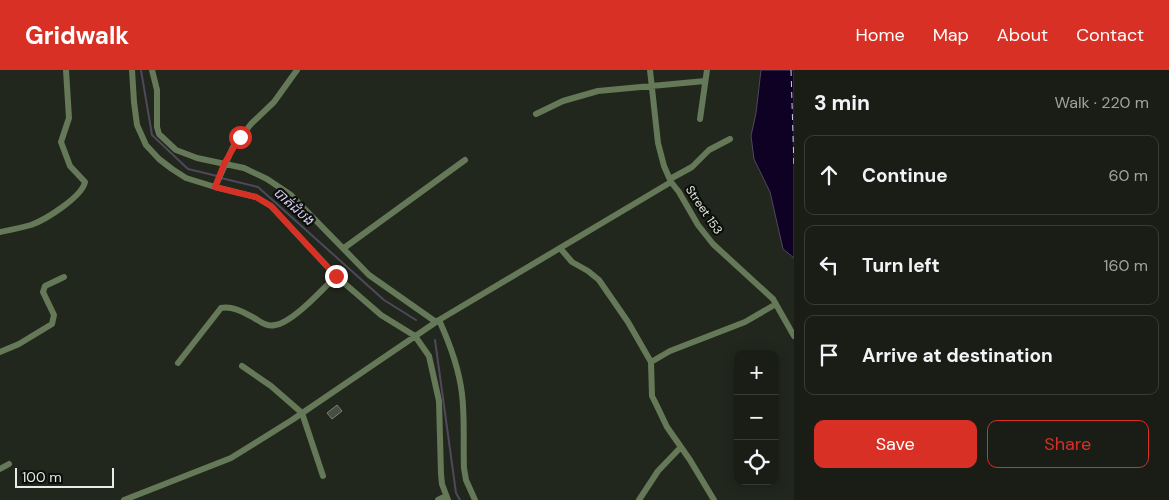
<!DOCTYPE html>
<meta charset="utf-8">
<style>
:root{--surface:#191d15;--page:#22261e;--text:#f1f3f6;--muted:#9fa2a0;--line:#373b34;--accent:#d93025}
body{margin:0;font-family:"DM Sans","Noto Sans Khmer",sans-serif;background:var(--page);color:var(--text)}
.controls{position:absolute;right:15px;bottom:15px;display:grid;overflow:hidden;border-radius:10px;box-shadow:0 2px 12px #0003}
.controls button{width:45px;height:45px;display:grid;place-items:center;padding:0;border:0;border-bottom:1px solid var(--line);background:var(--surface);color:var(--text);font:25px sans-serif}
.scale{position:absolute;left:15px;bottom:12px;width:99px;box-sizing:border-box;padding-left:5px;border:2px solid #e7ece4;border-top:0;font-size:14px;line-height:18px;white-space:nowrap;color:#e7ece4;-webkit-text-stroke:4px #0c0f0a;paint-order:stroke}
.stop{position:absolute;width:15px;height:15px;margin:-11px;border:4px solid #d93025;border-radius:50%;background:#fff}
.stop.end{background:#d93025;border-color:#fff;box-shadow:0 1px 5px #0008}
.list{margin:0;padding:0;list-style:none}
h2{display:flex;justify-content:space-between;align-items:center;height:65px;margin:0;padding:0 20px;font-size:21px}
h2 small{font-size:16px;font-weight:400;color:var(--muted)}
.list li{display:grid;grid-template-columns:32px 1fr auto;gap:15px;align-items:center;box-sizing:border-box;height:80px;margin:0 10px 10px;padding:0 10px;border:1px solid var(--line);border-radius:10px}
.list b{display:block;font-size:19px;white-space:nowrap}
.list em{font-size:16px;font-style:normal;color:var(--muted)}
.actions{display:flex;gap:10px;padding:15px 20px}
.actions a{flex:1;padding:11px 0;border:1px solid var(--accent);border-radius:10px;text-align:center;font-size:18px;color:var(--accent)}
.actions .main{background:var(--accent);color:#fff}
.icon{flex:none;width:28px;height:28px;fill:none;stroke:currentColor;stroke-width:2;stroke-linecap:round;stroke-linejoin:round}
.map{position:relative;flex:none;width:794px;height:430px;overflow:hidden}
header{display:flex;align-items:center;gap:30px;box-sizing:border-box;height:70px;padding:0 25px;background:var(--accent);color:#fff}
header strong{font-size:24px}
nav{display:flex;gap:28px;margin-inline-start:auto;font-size:18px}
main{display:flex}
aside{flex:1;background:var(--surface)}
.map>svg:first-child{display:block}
</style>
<header>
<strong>Gridwalk</strong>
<nav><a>Home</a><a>Map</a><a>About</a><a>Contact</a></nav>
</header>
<main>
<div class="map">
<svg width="794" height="430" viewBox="0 0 794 430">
<rect width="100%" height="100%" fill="#21271c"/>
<!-- water -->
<path fill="#0e0123" stroke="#4f485d" d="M761,0H794V188L783,179L770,122L754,89L751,66L756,43Z"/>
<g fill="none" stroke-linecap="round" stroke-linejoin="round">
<!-- stream -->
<path stroke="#4f485d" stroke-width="2" d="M141,0L152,65L188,99L217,106
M221,108L258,117L384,230L416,250
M435,270L456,423L460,430"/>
<!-- ferry -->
<path stroke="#d4caf4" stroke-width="1" stroke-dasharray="6 5" stroke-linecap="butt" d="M791,0L794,98"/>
</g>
<!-- building -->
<path fill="#474e41" stroke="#7a8274" d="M337,335L342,341L332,349L327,343Z"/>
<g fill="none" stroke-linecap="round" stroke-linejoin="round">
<!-- street -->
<path stroke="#657857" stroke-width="6" d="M132,0L134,32L137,55L146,75L159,89L172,99L186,108L215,117L256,127L271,136L336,206L381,245L415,266L429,286L439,331L441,404L442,414L448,430
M152,0L157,20V57L159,64L176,80L197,88L244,98L267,109L291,125L369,205L436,252
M650,0L658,73L664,96L671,112L679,122L698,155L713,174L773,229L794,266
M536,44L563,31L598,21L705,11
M700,49L707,0
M670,109L692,97L709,80L730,69
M215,117L233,77L251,54L274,32L297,0
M0,162C10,160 21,158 31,155C45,150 82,127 85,112L70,96L61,72L69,48L66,0
M344,178L465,90
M560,178L572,192L588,201L599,210L628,252L651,292
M439,250C450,274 459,298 462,324C465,349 463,374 464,398L466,410L475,430
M0,282L19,274L52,254L54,245L43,222L45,216L64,207
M178,293L221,238C233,236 243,242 254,248C261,252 267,257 275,255C292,253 323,219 336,206
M242,296L271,316L302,343L323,406
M0,399L9,394
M124,430L231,388L292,350L439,250L671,112
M438,430L446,426
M639,430L658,401L680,378
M714,430L690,390L667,357L656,334L652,326L651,292L670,281L745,252L776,234"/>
</g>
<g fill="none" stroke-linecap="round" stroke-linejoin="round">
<!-- route -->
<path stroke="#d93025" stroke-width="6" d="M240,67L224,94L215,117L256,127L271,136L336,206"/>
</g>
<g text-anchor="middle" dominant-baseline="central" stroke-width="4.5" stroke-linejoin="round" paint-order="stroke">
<!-- street labels -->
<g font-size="12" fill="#e7ece4" stroke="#0c0f0a">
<text transform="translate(704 140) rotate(56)">Street 153</text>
</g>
<!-- water labels -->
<g font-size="14" font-style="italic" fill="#d4caf4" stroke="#0c0f0a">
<text transform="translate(294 136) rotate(42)">បាត់ដំបង</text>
</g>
</g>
</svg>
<div class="controls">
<button>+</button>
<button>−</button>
<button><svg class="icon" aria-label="locate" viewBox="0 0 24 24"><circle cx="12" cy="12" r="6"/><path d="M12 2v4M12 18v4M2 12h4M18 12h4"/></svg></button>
</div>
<div class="scale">100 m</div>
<div class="stop" style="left:240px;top:67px"></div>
<div class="stop end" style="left:336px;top:206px"></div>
</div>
<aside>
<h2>3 min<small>Walk · 220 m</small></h2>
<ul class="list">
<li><svg class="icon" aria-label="ahead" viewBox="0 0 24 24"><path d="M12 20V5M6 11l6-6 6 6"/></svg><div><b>Continue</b></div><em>60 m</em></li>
<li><svg class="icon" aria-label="left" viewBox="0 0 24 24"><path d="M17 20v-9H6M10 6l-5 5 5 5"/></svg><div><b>Turn left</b></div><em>160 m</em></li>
<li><svg class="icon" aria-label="arrive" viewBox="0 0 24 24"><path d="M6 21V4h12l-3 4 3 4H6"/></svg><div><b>Arrive at destination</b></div></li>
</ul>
<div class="actions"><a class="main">Save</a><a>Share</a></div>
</aside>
</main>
